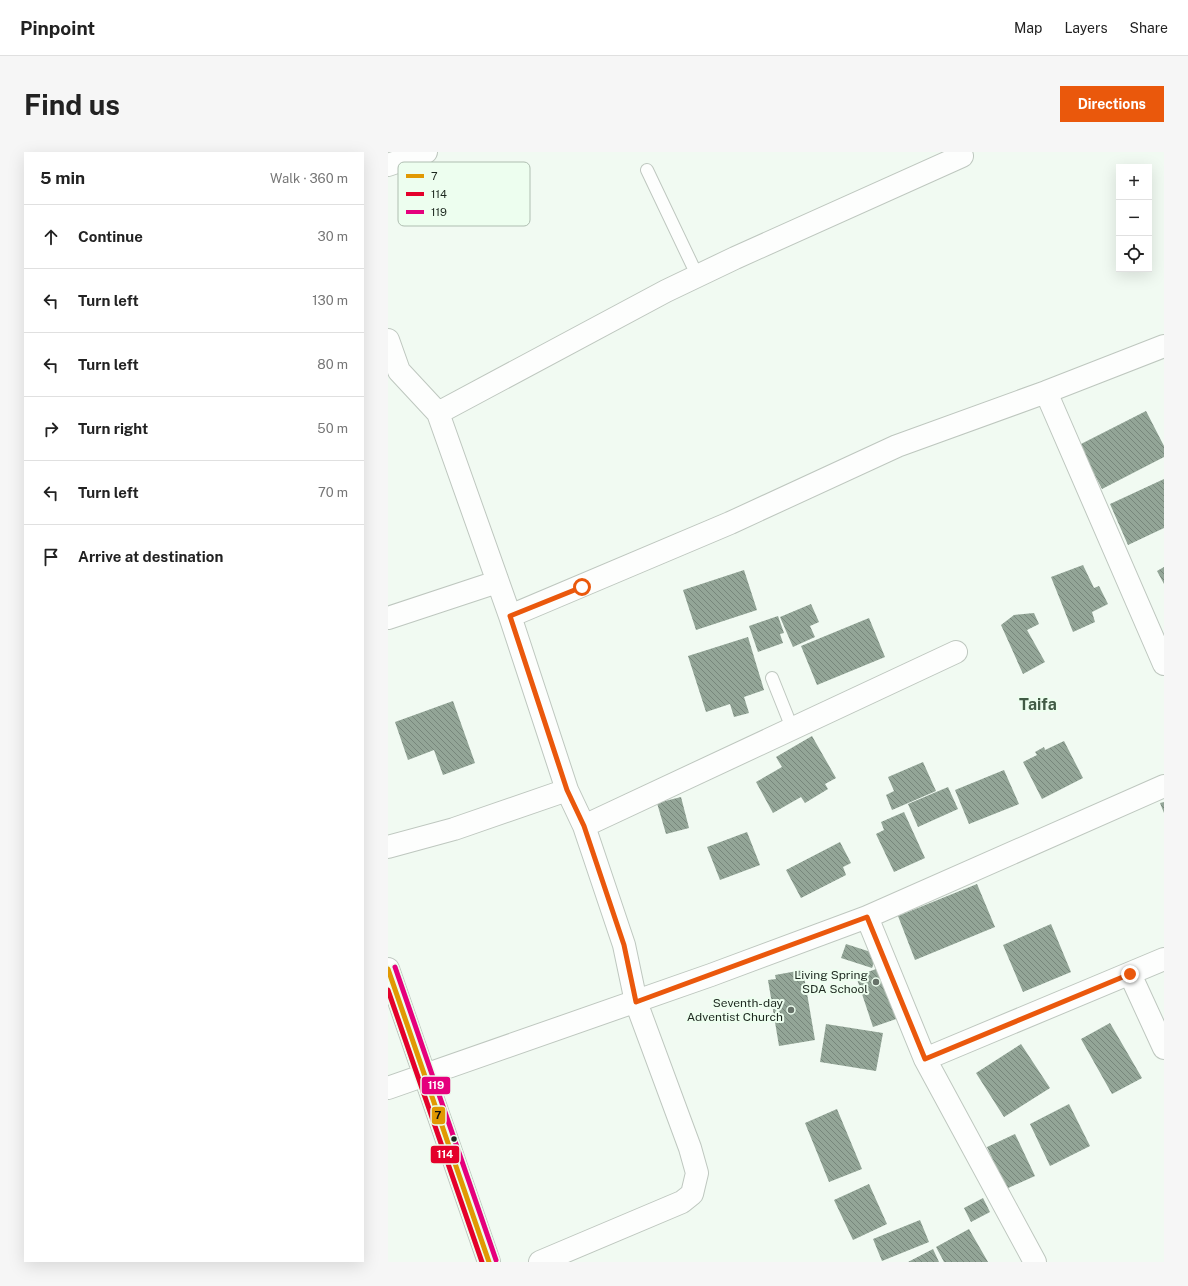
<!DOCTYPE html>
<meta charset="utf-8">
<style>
:root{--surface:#fff;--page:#f6f6f6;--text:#222;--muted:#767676;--line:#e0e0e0;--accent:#ea580c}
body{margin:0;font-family:"Public Sans",sans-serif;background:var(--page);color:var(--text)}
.controls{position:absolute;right:12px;top:12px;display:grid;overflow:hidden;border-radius:0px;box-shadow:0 4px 16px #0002}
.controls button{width:36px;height:36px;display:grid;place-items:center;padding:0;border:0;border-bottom:1px solid var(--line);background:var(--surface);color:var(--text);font:20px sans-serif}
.stop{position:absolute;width:12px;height:12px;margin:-9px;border:3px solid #ea580c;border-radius:50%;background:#fff}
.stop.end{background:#ea580c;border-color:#fff;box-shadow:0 1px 4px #0008}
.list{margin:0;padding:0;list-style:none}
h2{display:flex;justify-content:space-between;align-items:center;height:52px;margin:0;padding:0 16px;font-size:17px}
h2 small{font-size:13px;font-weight:400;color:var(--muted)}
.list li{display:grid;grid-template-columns:26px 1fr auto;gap:12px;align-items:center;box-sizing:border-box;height:64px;padding:0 16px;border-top:1px solid var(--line)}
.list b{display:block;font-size:15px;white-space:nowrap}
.list em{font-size:13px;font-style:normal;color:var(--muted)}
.icon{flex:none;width:22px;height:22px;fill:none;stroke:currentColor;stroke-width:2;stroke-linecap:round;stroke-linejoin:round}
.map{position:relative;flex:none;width:776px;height:1110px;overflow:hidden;border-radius:0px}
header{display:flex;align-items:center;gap:24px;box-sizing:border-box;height:56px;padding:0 20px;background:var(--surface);border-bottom:1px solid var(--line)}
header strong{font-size:19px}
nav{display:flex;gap:22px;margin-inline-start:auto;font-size:14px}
.intro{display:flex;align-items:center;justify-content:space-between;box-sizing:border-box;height:96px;padding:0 24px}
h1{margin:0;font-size:28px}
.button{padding:10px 18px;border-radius:0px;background:var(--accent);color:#fff;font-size:14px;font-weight:700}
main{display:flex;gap:24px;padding:0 24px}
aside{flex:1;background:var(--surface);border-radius:0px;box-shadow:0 4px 16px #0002}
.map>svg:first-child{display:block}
</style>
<header>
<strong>Pinpoint</strong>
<nav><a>Map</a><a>Layers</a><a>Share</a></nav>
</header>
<div class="intro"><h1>Find us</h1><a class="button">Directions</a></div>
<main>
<aside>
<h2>5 min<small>Walk · 360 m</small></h2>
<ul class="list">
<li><svg class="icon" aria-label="ahead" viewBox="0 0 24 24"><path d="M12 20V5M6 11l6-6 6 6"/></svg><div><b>Continue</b></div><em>30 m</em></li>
<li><svg class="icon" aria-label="left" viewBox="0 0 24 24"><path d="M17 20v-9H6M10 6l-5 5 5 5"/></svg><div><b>Turn left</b></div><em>130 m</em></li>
<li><svg class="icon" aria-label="left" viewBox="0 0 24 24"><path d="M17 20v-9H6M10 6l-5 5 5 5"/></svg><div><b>Turn left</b></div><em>80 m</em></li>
<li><svg class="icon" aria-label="right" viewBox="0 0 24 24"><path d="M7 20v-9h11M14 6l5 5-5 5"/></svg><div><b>Turn right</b></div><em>50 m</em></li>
<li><svg class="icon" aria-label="left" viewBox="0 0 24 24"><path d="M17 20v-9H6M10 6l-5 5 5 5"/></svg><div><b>Turn left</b></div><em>70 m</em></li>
<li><svg class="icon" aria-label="arrive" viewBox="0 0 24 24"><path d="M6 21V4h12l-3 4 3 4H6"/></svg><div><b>Arrive at destination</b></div></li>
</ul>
</aside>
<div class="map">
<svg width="776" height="1110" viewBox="0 0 776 1110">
<defs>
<pattern id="building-back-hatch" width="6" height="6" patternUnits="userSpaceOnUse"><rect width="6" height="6" fill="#93a597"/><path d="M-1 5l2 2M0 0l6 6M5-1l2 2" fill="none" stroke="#77867b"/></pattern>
</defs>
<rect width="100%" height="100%" fill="#f1faf2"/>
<!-- building -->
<path fill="url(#building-back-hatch)" d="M758,259L776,294V305L714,337L691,293Z
M776,327V376L740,393L722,352Z
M695,413L706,436L711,434L720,452L704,460L707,470L685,480L663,425Z
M776,415V432L769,419Z
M356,418L369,458L308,478L295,438Z
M423,452L431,470L422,474L427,485L405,495L392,465Z
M646,461L651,472L639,478L657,510L635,522L613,473L626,463Z
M390,464L396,481L392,482L395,491L370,500L361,474Z
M481,466L497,505L429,533L413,494Z
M360,485L376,538L356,545L361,561L346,565L342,552L318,560L300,504Z
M65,549L87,611L55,623L46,598L20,608L7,570Z
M424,584L448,626L437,632L440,637L417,651L413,645L385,661L368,630L394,615L388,605Z
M676,589L695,626L654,647L635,610L649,603L647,600L656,595L657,598Z
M535,610L548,639L504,658L498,643L506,639L500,625Z
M616,618L631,652L581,672L567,638Z
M560,635L570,657L530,675L520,652Z
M293,645L301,676L278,682L269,651Z
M776,650V661L772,651Z
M516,660L537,706L506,720L488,682L496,678L493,670Z
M359,680L372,713L332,728L319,695Z
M452,690L463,711L455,715L458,723L413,746L398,718Z
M589,732L607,775L527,808L510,764Z
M663,772L683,820L635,840L615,793Z
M458,792L489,802L484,816L453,806Z
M494,815L511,866L485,875L468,824Z
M415,818L427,888L391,894L380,828L388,827L387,823Z
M722,871L754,926L724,942L693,887Z
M438,872L495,881L488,919L432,910Z
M633,892L662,936L616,965L588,921Z
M681,952L702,994L662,1014L642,972Z
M449,957L474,1017L441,1030L417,971Z
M627,982L647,1024L618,1037L599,995Z
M481,1032L499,1072L465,1088L446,1048Z
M595,1046L602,1060L583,1070L576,1056Z
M532,1068L541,1090L494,1109L485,1087Z
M581,1077L600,1110H556L548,1095Z
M545,1097L551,1110H520Z"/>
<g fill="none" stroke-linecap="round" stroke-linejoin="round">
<!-- service casing -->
<g stroke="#bec7bf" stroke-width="14">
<path id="service" d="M259,18L309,123
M384,526L404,576"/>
</g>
<!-- minor casing -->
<g stroke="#bec7bf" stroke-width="24">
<path id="minor" d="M0,13L38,0
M0,188L11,219L50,261L122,464L179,638L196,674L236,793L248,850L302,996L309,1021L304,1042L294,1050L152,1110
M658,240L776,512
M50,261L278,139L347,106L574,4
M122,464L342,371L509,294L658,240L776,194
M0,466L109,430
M196,674L568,500
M0,695L66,677L179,638
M479,765L537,907L647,1110
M0,817L101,1110
M742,822L776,896
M537,907L776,807
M0,936L323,823L479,765L776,634"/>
</g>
<!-- service -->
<use href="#service" stroke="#fdfefd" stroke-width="12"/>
<!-- minor -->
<use href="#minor" stroke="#fdfefd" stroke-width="22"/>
<!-- bus-1 casing -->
<g stroke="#edfeef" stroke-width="8">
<path id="bus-1" d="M0,817L101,1110"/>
</g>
<!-- bus-2 casing -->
<g stroke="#edfeef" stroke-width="8">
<path id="bus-2" d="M0,838L94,1110"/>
</g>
<!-- bus-3 casing -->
<g stroke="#edfeef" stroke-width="8">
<path id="bus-3" d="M7,815L108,1108"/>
</g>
<!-- bus-1 -->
<use href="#bus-1" stroke="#e19903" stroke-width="5"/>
<!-- bus-2 -->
<use href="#bus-2" stroke="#e4002b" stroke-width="5"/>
<!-- bus-3 -->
<use href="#bus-3" stroke="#e5007d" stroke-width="5"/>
</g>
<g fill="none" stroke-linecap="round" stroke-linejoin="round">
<!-- route -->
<path stroke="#ea580c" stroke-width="5" d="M194,435L122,464L179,638L196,674L236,793L248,850L479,765L537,907L742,822"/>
</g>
<!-- markers -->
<g fill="#677269" stroke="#edfeef" stroke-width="1.5">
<circle cx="488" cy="830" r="4"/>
<circle cx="403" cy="858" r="4"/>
</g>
<circle fill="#1d281f" stroke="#edfeef" stroke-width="1.5" cx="66" cy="987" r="3.5"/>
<g text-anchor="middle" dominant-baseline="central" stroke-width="4" stroke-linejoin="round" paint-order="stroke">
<!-- poi labels -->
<g font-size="12" fill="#1d281f" stroke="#edfeef" text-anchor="end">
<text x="480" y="823">Living Spring<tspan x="480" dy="14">SDA School</tspan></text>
<text x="395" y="851">Seventh-day<tspan x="395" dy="14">Adventist Church</tspan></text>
</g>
<!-- district labels -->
<g font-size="16" font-weight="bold" fill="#415a45" stroke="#edfeef">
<text x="650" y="552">Taifa</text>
</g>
</g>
<!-- legend -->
<rect x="10" y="10" width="132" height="64" rx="6" fill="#edfeef" stroke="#afbeb1" stroke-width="1"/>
<rect x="18" y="22" width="18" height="4" fill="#e19903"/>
<rect x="18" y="40" width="18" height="4" fill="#e4002b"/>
<rect x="18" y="58" width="18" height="4" fill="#e5007d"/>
<g font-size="11" fill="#1d281f">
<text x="43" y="28">7</text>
<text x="43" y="46">114</text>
<text x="43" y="64">119</text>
</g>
<g stroke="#edfeef" stroke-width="1.5">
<rect x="33" y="924" width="30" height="19" rx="4" fill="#e5007d"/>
<rect x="43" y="954" width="15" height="19" rx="4" fill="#e19903"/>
<rect x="42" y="993" width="30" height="19" rx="4" fill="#e4002b"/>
</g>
<g font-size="11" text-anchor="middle" font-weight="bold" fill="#fff">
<text x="48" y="937">119</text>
<text x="57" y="1006">114</text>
</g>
<g font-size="11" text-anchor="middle" font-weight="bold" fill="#111">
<text x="50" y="967">7</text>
</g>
</svg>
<div class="controls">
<button>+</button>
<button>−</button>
<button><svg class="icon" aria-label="locate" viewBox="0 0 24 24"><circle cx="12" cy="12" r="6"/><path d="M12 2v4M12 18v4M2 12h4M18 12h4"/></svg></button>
</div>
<div class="stop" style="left:194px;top:435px"></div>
<div class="stop end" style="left:742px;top:822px"></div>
</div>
</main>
